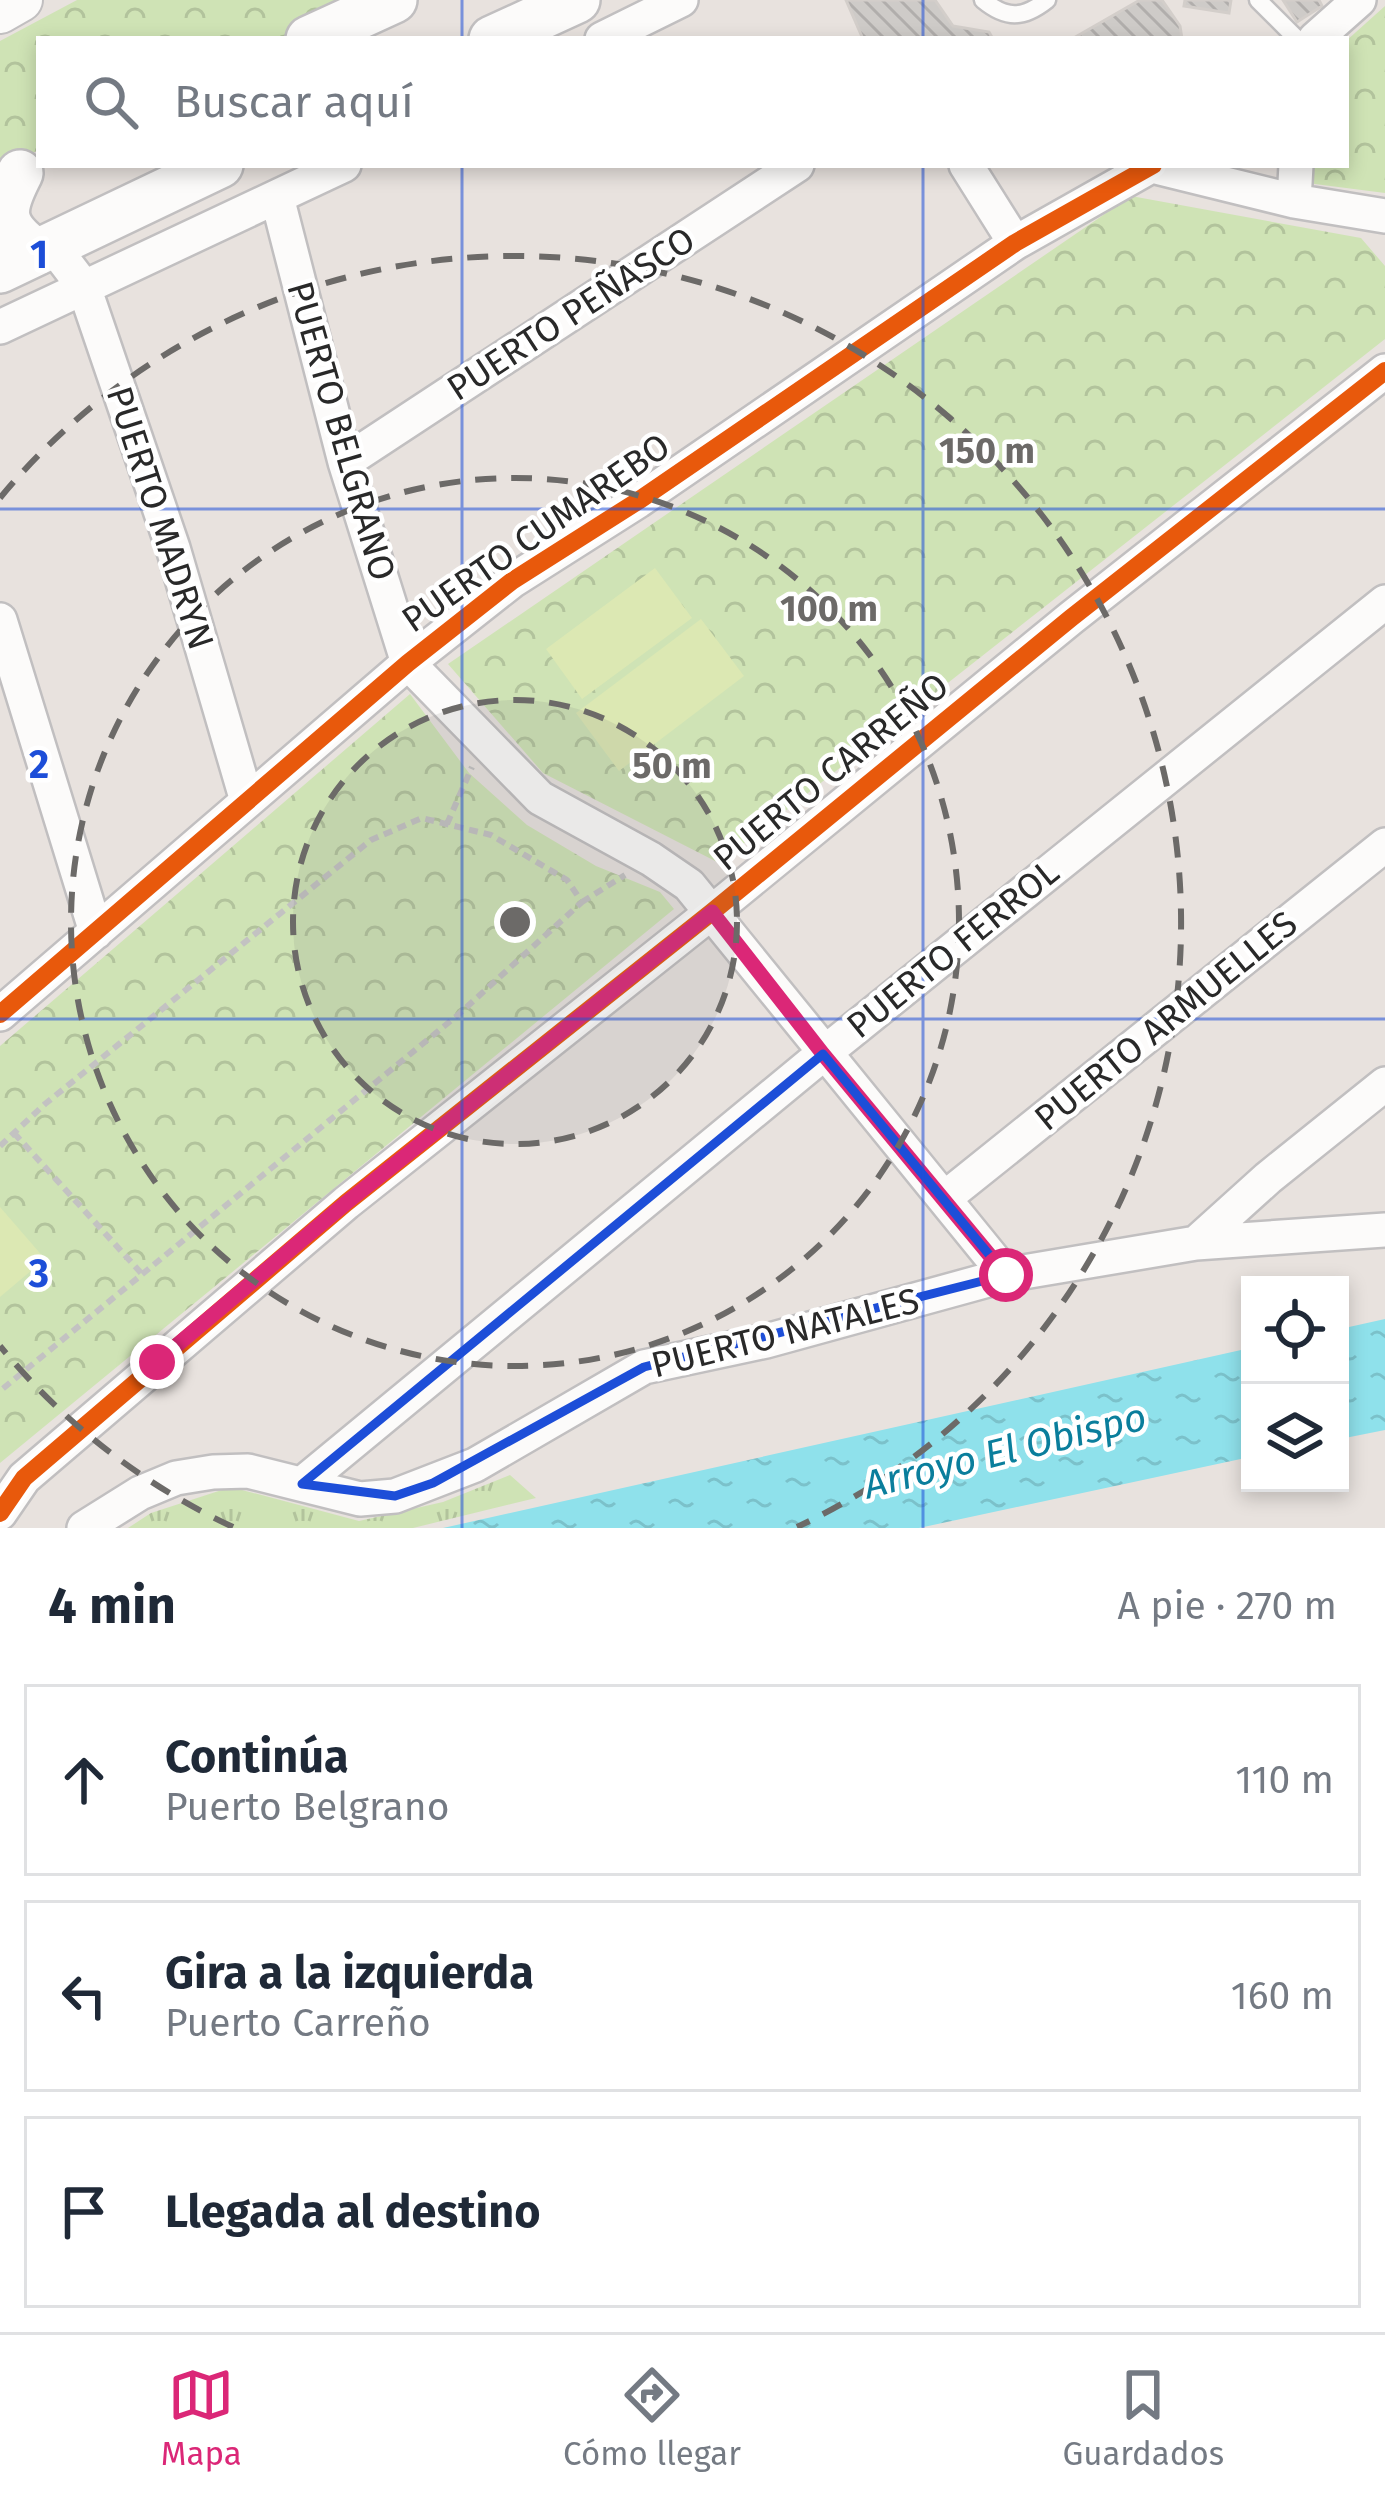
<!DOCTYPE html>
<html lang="es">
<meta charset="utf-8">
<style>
:root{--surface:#fff;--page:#f6f6f7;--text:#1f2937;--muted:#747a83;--line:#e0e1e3;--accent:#db2777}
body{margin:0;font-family:"Fira Sans",sans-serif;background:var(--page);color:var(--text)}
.controls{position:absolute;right:36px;bottom:36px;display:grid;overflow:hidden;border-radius:0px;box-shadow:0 6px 18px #0003}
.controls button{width:108px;height:108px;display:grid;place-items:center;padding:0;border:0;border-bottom:3px solid var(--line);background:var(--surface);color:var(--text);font:60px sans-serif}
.stop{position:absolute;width:36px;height:36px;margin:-27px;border:9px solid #db2777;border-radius:50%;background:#fff}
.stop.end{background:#db2777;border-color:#fff;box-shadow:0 3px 12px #0008}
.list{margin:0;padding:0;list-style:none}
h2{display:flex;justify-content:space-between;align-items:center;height:156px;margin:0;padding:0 48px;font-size:51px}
h2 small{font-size:39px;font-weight:400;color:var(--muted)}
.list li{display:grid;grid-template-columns:78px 1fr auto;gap:36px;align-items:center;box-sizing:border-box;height:192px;margin:0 24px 24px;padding:0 24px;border:3px solid var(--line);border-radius:0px}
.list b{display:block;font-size:45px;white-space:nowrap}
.list p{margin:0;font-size:39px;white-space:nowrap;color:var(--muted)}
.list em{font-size:39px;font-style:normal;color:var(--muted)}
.icon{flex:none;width:66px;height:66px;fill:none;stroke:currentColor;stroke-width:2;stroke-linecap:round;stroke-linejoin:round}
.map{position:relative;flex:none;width:1385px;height:1528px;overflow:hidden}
.search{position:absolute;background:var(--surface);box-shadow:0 6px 18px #0003;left:36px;right:36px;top:36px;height:132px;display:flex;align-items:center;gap:30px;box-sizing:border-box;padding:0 42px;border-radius:0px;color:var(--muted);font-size:45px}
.sheet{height:804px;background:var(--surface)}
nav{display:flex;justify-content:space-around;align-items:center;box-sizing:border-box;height:168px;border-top:3px solid var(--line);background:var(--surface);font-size:33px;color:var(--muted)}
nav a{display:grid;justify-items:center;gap:6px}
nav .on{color:var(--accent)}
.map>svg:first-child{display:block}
</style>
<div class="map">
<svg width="1385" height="1528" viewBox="0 0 1385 1528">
<defs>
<pattern id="grass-tufts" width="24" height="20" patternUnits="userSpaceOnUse" patternTransform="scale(3)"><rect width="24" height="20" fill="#cfe3b5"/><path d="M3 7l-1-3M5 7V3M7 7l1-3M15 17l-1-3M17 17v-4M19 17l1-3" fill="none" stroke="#b2c39c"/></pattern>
<pattern id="park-crowns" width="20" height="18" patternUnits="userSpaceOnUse" patternTransform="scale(3)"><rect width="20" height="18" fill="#cfe3b5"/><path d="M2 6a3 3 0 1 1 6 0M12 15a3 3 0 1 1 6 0" fill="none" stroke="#b2c39c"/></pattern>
<pattern id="water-ripples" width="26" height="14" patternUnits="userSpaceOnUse" patternTransform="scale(3)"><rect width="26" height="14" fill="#8fe1eb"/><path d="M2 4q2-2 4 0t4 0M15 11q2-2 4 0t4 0" fill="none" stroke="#7bc1ca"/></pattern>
<pattern id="building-back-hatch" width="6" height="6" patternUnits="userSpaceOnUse" patternTransform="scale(3)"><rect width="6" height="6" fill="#cecbc8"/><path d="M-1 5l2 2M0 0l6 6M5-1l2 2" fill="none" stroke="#b1aeac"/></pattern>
</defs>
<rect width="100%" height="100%" fill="#e8e2de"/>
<!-- grass -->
<path fill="url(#grass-tufts)" d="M510,1475L536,1498L413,1528H128L151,1513L231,1487L359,1521L443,1502Z"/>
<!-- park -->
<path fill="url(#park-crowns)" d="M77,0H363L278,39H39V150L0,168V41Z
M1385,6V193L1307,183L1309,165H1346V41Z
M1131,196L1361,238L1385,266V339L719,863L543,773L448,664Z
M410,694L469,773L527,825L596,866L660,892L674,909L0,1463V1046Z"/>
<!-- pitch -->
<path fill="#dce8b3" d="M655,568L692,618L582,699L546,649Z
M701,619L744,676L619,771L576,713Z
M0,1207L45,1259L0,1297Z"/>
<!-- water -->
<path fill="url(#water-ripples)" d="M1385,1319V1430L1340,1439V1329Z
M1250,1348V1457L919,1528H443Z"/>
<!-- building -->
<path fill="url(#building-back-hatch)" stroke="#d3ceca" stroke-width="3" d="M846,0H935L953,26L989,32L993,39H863Z
M1140,0H1162L1180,26L1182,39H1072Z
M1185,0H1231L1229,13L1184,6Z
M1283,0H1319L1322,6L1297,22Z"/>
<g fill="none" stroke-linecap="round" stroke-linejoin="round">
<!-- service casing -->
<g stroke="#c1bfc0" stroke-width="21">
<path id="service" d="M983,0C1006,19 1023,19 1047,0
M1258,0L1297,39"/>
</g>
<!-- minor casing -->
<g stroke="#c1bfc0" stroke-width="38">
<path id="minor" d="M602,39L681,0
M1315,39L1359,0
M966,165L1015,243
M1152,166L1294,201L1385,216
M277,197L345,462L408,663L540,798L651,859L689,885L1006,1275
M1294,201L1296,165
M52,245L84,287L173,548L247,801
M0,327L344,165
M345,462L797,165
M0,620L96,932
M0,1014L408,663L512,581L638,501L1015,243L1153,165
M946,1197L1385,845
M1196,1243L1268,1178L1385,1084
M302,1484L823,1054L1385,602
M0,1513L24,1478L346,1203L712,912L1071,618L1385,371
M84,1528L140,1493L176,1478L213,1472L248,1471L360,1499L395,1496L475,1465L644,1367L766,1341L1006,1275L1196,1243L1385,1230"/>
</g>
<!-- tertiary casing -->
<g stroke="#c1bfc0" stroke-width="46">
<path id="tertiary" d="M0,12L21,0"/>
</g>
<!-- secondary casing -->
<g stroke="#c1bfc0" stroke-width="50">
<path id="secondary" d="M309,39L394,0
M492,39L577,0
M20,173C0,212 0,225 36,252
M0,270L220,165"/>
</g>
<!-- path -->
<path stroke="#c3c2c2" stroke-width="6" stroke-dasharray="9 6" stroke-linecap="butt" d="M447,824L472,767
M582,902L625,875
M14,1133L142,1274
M0,1146L45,1104L371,840L422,818L491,835L567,880L582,902L459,1014L0,1391"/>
<!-- service -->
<use href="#service" stroke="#fcfbfa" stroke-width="16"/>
<!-- minor -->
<use href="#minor" stroke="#fcfbfa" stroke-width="33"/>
<!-- tertiary -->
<use href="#tertiary" stroke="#fcfbfa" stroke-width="42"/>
<!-- secondary -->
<use href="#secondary" stroke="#fcfbfa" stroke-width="45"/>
<!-- cycleway casing -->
<g stroke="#fff" stroke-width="26">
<path id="cycleway" d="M0,1014L408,663L512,581L638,501L1015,243L1153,165
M0,1513L24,1478L346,1203L712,912L1071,618L1385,371"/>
</g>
<!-- cycleway -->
<use href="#cycleway" stroke="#e8590c" stroke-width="18"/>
</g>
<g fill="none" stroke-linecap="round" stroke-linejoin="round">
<!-- route -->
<path stroke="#db2777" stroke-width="15" d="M157,1362L346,1203L712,912L823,1054L1006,1275"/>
</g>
<!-- marked area -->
<path fill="none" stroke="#1d4ed8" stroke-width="9" stroke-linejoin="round" d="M823,1054L1006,1275L644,1367L433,1483L395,1496L302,1484Z"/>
<!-- grid -->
<path fill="none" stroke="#1d4ed8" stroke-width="3" stroke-opacity="0.55" d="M462,0V39M923,0V39M462,165V1528M923,165V1528M0,509H1385M0,1019H1385"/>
<!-- distance rings -->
<circle cx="515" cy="922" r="222" fill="#6c6a68" fill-opacity=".12"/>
<g fill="none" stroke="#6c6a68" stroke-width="6" stroke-dasharray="21 15">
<circle cx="515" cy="922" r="222"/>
<circle cx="515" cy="922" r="444"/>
<path d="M233 1527A667 667 0 0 1 0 1346M0 498A667 667 0 1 1 797 1527"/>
</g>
<g text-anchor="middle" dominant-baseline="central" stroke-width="9" stroke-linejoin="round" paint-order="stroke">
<!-- street labels -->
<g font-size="36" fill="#292929" stroke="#fff">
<text transform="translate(571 314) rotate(-33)">PUERTO PEÑASCO</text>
<text transform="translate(341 431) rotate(74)">PUERTO BELGRANO</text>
<text transform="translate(160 518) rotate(72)">PUERTO MADRYN</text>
<text transform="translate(536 533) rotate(-35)">PUERTO CUMAREBO</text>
<text transform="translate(831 772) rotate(-39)">PUERTO CARREÑO</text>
<text transform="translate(953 949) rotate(-39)">PUERTO FERROL</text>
<text transform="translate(1166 1021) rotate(-39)">PUERTO ARMUELLES</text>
<text transform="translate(785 1333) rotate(-14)">PUERTO NATALES</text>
</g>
<!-- water labels -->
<g font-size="39" font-style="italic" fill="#0a7e9c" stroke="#fff">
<text transform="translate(1005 1451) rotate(-14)">Arroyo El Obispo</text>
</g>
</g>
<g font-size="39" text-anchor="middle" font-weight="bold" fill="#1d4ed8" stroke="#fff" stroke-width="9" stroke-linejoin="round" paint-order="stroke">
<text x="39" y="268">1</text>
<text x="39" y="778">2</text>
<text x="39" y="1287">3</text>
</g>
<circle cx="515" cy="922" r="18" fill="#6c6a68" stroke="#fff" stroke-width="6"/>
<g font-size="36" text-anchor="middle" font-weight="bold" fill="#6c6a68" stroke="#fff" stroke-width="9" stroke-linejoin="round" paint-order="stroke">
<text x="987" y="463">150 m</text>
<text x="829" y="621">100 m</text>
<text x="672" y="778">50 m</text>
</g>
</svg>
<div class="controls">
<button><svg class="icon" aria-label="locate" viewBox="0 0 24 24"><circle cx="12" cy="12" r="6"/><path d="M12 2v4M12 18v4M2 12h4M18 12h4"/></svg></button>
<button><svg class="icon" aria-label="layers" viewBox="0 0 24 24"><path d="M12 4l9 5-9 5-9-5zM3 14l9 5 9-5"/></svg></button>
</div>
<div class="stop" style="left:1006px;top:1275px"></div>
<div class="stop end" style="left:157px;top:1362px"></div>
<div class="search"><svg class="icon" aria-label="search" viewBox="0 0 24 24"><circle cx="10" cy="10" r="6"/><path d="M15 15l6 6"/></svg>Buscar aquí</div>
</div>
<section class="sheet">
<h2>4 min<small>A pie · 270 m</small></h2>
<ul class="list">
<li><svg class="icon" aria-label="ahead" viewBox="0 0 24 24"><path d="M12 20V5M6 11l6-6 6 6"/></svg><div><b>Continúa</b><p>Puerto Belgrano</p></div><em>110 m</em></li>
<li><svg class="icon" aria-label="left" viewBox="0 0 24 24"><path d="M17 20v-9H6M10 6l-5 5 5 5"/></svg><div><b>Gira a la izquierda</b><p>Puerto Carreño</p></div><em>160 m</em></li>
<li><svg class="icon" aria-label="arrive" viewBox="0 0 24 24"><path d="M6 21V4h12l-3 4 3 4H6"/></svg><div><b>Llegada al destino</b></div></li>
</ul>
</section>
<nav>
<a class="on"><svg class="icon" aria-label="map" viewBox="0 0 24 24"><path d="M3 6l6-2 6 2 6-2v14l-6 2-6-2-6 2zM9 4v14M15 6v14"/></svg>Mapa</a>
<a><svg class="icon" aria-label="directions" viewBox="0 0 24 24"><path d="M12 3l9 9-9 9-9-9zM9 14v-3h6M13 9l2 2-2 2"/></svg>Cómo llegar</a>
<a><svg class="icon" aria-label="saved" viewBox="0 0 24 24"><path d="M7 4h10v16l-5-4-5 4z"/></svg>Guardados</a>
</nav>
